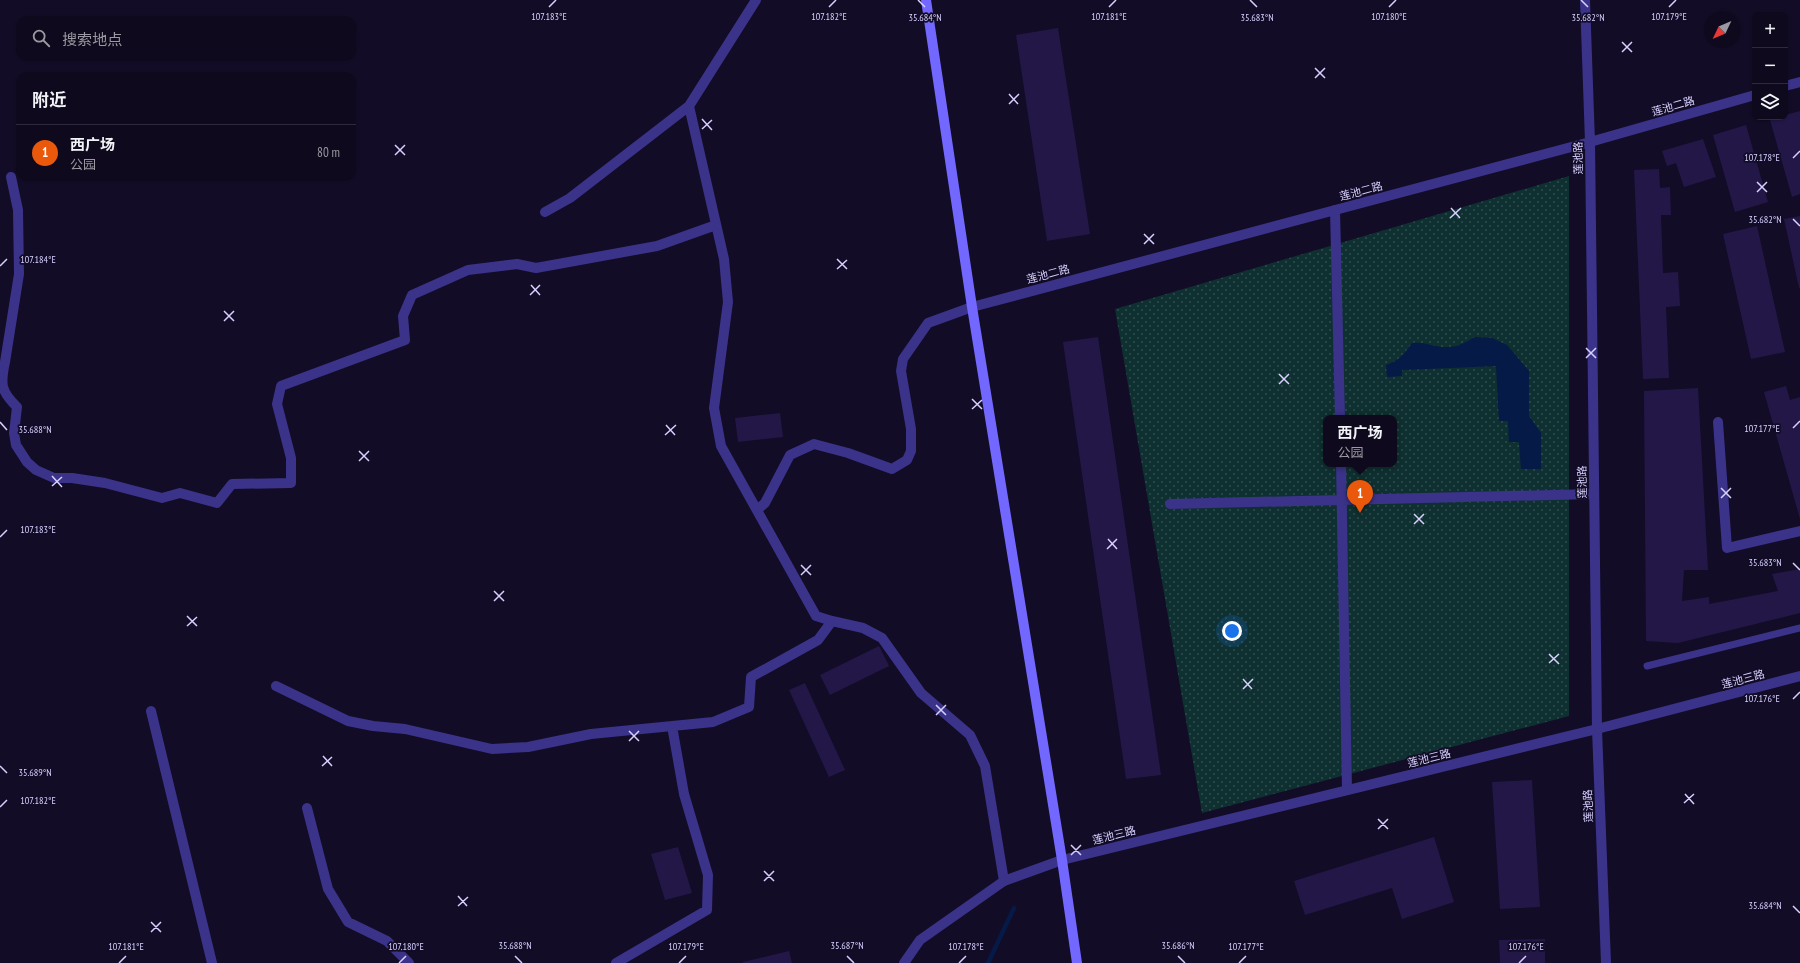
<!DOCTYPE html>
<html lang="zh">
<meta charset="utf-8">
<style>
:root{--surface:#0e091c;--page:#1c1729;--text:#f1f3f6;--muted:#9b9aa3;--line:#2e2a3b;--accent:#ea580c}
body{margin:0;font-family:"PT Sans Narrow","Noto Sans SC",sans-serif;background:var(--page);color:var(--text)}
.controls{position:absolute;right:12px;top:12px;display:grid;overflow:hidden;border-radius:8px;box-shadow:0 1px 3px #0004}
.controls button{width:36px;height:36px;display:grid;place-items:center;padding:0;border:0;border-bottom:1px solid var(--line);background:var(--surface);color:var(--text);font:20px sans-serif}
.compass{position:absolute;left:1704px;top:12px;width:36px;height:36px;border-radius:50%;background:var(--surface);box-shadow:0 1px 3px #0004;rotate:226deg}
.you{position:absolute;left:1232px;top:631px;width:14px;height:14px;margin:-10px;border:3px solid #fff;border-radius:50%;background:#1a73e8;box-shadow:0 0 0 6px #1a73e833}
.badge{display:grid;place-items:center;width:26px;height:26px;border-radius:50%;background:var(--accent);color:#fff;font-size:13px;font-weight:700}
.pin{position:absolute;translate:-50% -33px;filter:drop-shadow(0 1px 2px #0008)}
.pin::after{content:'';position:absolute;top:21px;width:14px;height:12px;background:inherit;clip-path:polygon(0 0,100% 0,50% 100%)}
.popup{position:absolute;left:1323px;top:415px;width:74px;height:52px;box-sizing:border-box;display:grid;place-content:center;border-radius:8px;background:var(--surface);filter:drop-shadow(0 1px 3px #0005);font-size:13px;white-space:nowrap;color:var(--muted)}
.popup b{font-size:15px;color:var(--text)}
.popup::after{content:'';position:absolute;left:50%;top:100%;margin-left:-8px;border:8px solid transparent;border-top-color:var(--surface)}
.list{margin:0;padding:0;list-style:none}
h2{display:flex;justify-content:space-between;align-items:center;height:52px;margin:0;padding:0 16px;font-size:17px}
h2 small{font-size:13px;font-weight:400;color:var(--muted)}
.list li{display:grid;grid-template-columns:26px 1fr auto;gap:12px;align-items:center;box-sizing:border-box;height:56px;padding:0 16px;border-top:1px solid var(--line)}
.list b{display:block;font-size:15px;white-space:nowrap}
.list p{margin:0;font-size:13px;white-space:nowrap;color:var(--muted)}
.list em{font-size:13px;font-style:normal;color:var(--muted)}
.icon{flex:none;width:22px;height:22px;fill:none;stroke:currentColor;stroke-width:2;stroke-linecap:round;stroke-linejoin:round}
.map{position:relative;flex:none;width:1800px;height:963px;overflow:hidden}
.search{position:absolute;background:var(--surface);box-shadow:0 1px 3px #0004;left:16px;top:16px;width:340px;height:44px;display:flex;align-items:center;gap:10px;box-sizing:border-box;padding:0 14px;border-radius:12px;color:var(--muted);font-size:15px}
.panel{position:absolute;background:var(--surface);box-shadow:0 1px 3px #0004;left:16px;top:72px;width:340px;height:108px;border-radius:12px}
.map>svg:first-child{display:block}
</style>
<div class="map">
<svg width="1800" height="963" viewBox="0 0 1800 963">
<defs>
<pattern id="park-dots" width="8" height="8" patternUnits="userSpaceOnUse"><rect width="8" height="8" fill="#0f3030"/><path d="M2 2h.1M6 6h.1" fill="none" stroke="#314d4f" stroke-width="1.8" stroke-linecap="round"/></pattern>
</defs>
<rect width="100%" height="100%" fill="#120c26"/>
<!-- park -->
<path fill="url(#park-dots)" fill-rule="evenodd" d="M1569,176V716L1202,813L1115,309ZM1326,418H1394V464H1326Z"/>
<!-- water -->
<path fill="#051a46" d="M1475,337L1492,338L1507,345L1529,371V416L1541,433V469H1521L1519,442H1509L1508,421H1499L1496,366L1402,370V376L1387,377L1386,365C1399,361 1405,353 1412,343C1425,341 1436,348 1448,347C1458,347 1466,342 1475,337Z"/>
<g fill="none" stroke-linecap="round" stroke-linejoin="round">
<!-- stream -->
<path stroke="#051a46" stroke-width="4.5" d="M988,963L1014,908"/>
</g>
<!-- building -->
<path fill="#231748" d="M1058,28L1090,234L1047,241L1016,35Z
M1800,111V194L1792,197L1770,120L1785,117V115Z
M1746,125L1768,202L1735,212L1713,135Z
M1703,139L1716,177L1684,187L1676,163L1667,166L1662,151Z
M1659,169L1660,188L1670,187L1671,215H1661L1663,273L1678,272L1680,306L1666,307L1669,378L1643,379L1634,170Z
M1800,216V288H1799L1784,219Z
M1757,226L1785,352L1751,359L1723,234Z
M1098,337L1161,775L1126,779L1063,342Z
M1786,386L1790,400L1800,397V519L1764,392Z
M1698,388L1708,570H1684L1682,601L1709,597V604L1778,591L1772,574L1800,569V613L1678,643L1646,641L1644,391Z
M780,413L783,437L738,442L735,418Z
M879,646L889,666L830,695L820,675Z
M805,683L845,770L829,777L789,690Z
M1532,780L1540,907L1500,909L1492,782Z
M1434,837L1454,902L1402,919L1392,888L1305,915L1294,881Z
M678,847L692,893L665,900L651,854Z
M1545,939V963H1500L1499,940Z
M789,951L792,963H743V962Z"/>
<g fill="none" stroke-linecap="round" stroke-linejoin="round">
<!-- service -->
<path stroke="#3a3389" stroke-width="7" d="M1647,666L1800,628"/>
<!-- pedestrian -->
<path stroke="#3a3389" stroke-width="10" d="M1335,210L1340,418
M1341,464L1347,790
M1170,504L1594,494"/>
<!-- minor -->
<path stroke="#3a3389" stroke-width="10" d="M689,106L724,259L728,302L714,408L721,446L816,616L832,621L863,628L882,638L921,693L970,735L985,766L1004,881
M11,177L18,210L19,274L5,362C0,385 1,391 17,407L14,433L16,445L27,462L36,470L54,478H72L105,483L162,498L180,493L217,503L232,484L291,483V458L277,404L281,386L405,340L403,316L412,295L468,270L517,264L536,268L657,246L716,225
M545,212L570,198L689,106L756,0
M1718,422L1727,548L1800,531
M757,510L765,503L790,455L814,444L848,453L892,469L907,460L911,451V429L901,371L903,359L928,323L972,307
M276,686L348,721L373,726L405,729L492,749L528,747L591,734L713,722L749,707L751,677L818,640L832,621
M151,711L212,963
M307,808L328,889L348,922L387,941L409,963
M616,963L707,910L708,875L684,794L672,726"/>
<!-- tertiary -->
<path stroke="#3a3389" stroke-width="10" d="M1585,0L1590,142L1597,729L1606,963
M1785,86L1800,82
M972,307L1590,142L1755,95
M904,963L920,940L1004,881L1062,860L1597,729L1800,676"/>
<!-- secondary -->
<path stroke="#7268ff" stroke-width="10" d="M926,0L972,307L1062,860L1077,963"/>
</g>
<!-- ticks -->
<path fill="none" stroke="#d8d1ff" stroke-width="1.5" d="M918,0L925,7M1250,0L1257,7M1581,0L1588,7M549,7L556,0M829,7L836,0M1109,7L1116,0M1389,7L1396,0M1669,7L1676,0M1622,42L1632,52M1622,52L1632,42M1315,68L1325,78M1315,78L1325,68M1009,94L1018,104M1009,104L1019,94M702,119L712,130M702,129L712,120M395,145L405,155M395,155L405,145M1793,158L1800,151M1757,182L1767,192M1757,192L1767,182M1451,208L1460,218M1450,218L1461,208M1793,219L1800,226M1144,234L1154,244M1144,244L1154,234M837,259L847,269M0,266L7,259M837,269L847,260M531,285L540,295M530,295L540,285M224,311L234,321M224,321L234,311M1586,348L1596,358M1586,358L1596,348M1279,374L1289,384M1279,384L1289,374M972,399L982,409M972,409L982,400M0,422L7,430M666,425L675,435M1793,428L1800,421M665,435L676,425M359,451L369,461M359,461L369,451M52,476L62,487M52,486L62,477M1721,488L1731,498M1721,498L1731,488M1414,514L1424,524M1414,524L1424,514M0,537L7,530M1108,539L1117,549M1107,549L1117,539M1793,563L1800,570M801,565L811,575M801,575L811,565M494,591L504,601M494,601L504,591M187,616L197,626M187,626L197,617M1549,654L1559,664M1549,663L1559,654M1243,679L1252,689M1243,689L1253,679M1793,699L1800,692M936,705L946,715M936,715L946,705M629,731L639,741M629,741L639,731M323,756L332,766M0,766L7,773M322,766L332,757M1685,794L1694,804M1684,803L1694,794M0,807L7,800M1378,819L1388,829M1378,829L1388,819M1071,845L1081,855M1071,855L1081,845M764,871L774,881M764,881L774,871M458,896L467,906M458,906L468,897M1793,906L1800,913M151,922L161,932M151,932L161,922M515,956L522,963M847,956L854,963M1178,956L1185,963M119,963L126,956M399,963L406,956M679,963L686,956M959,963L966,956M1239,963L1246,956M1519,963L1526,956"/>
<g text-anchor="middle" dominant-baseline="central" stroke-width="3.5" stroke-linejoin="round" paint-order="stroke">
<!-- street labels -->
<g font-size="11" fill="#d8d1ff" stroke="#120c26">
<text transform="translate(1673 106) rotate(-16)">莲池二路</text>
<text transform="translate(1578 158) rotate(-91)">莲池路</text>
<text transform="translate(1361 191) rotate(-15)">莲池二路</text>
<text transform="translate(1048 274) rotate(-15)">莲池二路</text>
<text transform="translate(1582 482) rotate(-91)">莲池路</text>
<text transform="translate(1743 679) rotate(-15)">莲池三路</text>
<text transform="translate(1429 758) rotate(-14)">莲池三路</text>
<text transform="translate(1588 806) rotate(-92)">莲池路</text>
<text transform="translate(1114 835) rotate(-14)">莲池三路</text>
</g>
</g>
<g font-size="10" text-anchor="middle" fill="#d8d1ff" stroke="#120c26" stroke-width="3.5" stroke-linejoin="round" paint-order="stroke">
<text x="549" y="20">107.183°E</text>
<text x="829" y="20">107.182°E</text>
<text x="1109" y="20">107.181°E</text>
<text x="1389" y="20">107.180°E</text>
<text x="1669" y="20">107.179°E</text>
<text x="925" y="21">35.684°N</text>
<text x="1257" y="21">35.683°N</text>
<text x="1588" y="21">35.682°N</text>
<text x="1762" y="161">107.178°E</text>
<text x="1765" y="223">35.682°N</text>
<text x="38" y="263">107.184°E</text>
<text x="1762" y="432">107.177°E</text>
<text x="35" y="433">35.688°N</text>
<text x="38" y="533">107.183°E</text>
<text x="1765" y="566">35.683°N</text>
<text x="1762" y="702">107.176°E</text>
<text x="35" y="776">35.689°N</text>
<text x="38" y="804">107.182°E</text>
<text x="1765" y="909">35.684°N</text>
<text x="515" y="949">35.688°N</text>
<text x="847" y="949">35.687°N</text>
<text x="1178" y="949">35.686°N</text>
<text x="126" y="950">107.181°E</text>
<text x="406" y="950">107.180°E</text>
<text x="686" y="950">107.179°E</text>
<text x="966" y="950">107.178°E</text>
<text x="1246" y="950">107.177°E</text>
<text x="1526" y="950">107.176°E</text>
</g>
</svg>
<div class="controls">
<button>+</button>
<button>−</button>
<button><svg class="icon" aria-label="layers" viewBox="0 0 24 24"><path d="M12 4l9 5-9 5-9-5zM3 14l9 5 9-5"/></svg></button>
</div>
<svg class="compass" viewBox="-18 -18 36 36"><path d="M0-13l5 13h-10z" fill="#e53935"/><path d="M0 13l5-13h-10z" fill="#9b9aa3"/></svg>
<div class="you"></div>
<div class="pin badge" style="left:1360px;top:513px">1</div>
<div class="popup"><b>西广场</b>公园</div>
<div class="search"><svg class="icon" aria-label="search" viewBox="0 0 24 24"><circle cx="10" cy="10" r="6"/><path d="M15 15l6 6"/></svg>搜索地点</div>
<section class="panel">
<h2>附近<small></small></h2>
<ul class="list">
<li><span class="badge">1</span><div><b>西广场</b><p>公园</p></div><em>80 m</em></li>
</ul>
</section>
</div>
